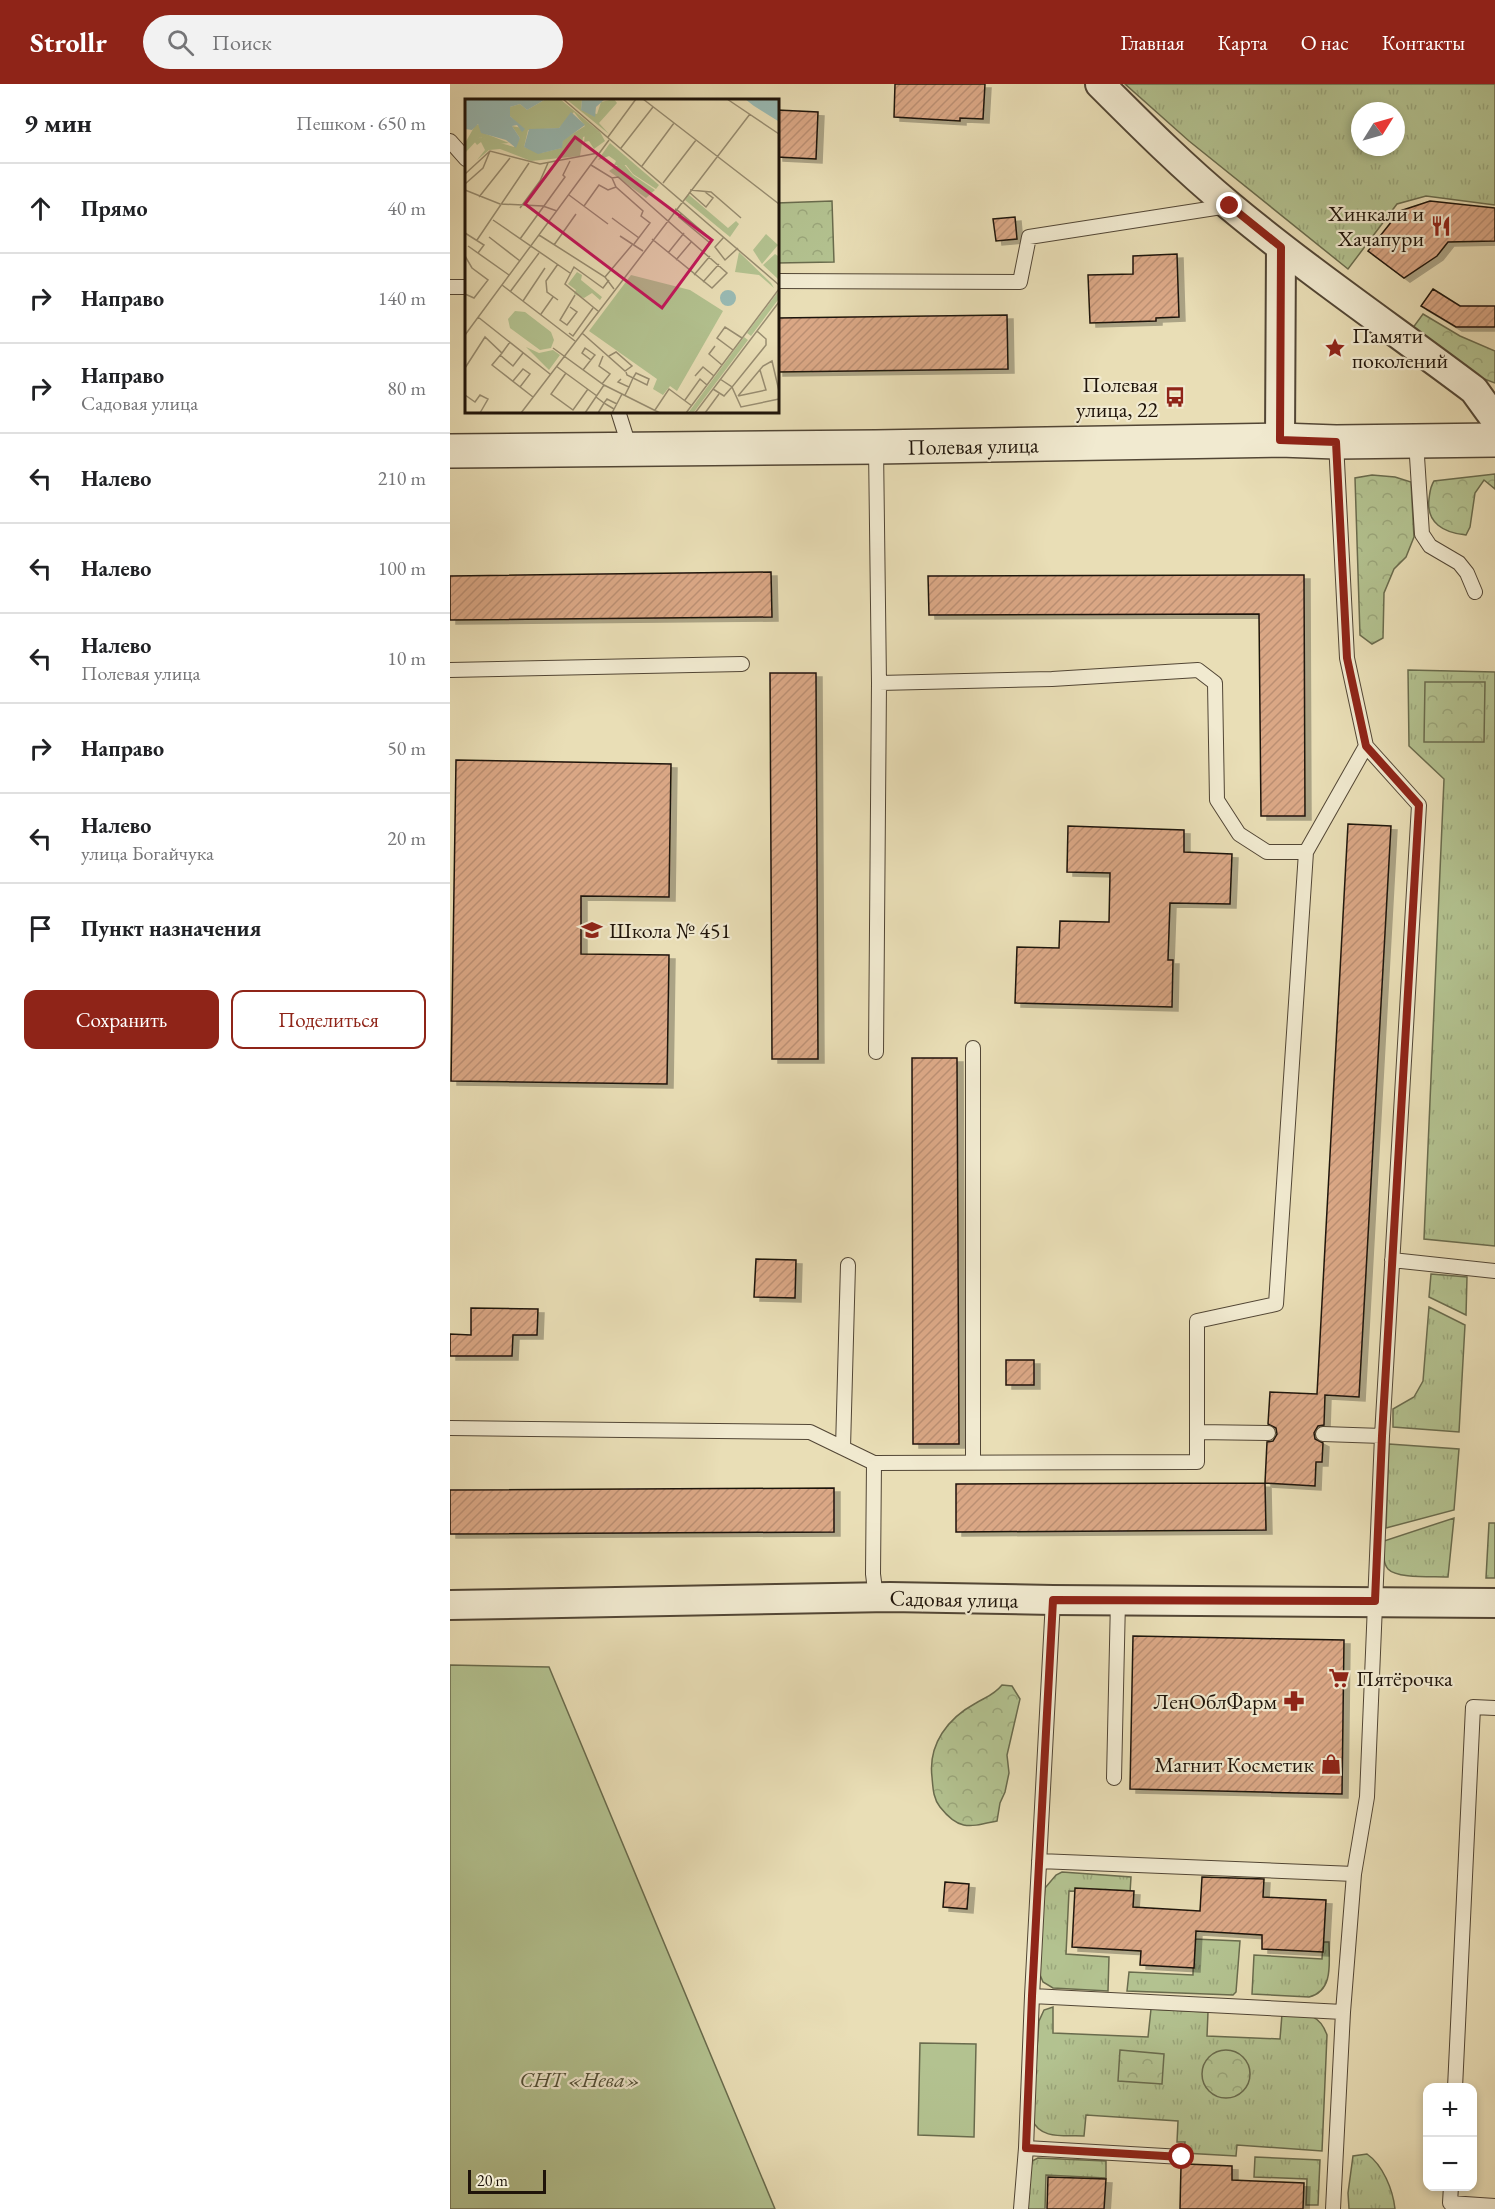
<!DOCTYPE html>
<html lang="ru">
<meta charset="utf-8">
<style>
:root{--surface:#fff;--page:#f2f2f2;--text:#202124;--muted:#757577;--line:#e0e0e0;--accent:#8f2418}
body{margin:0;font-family:"EB Garamond",serif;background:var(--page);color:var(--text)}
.controls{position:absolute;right:18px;bottom:18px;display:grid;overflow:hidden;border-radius:12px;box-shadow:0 3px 9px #0003}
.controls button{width:54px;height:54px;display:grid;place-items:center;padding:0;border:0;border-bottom:2px solid var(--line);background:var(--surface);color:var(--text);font:30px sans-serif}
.compass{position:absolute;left:901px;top:18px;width:54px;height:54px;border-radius:50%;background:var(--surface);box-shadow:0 3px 9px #0003;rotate:53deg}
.scale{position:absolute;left:18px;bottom:15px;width:78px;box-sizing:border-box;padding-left:6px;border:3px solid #1f140a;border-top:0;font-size:16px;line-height:21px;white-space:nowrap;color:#1f140a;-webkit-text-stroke:4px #f1ead0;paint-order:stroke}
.stop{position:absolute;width:18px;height:18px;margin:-14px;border:4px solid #8f2418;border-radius:50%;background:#fff}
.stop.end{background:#8f2418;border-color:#fff;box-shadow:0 2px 6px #0008}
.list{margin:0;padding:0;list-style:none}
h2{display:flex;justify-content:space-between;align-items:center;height:78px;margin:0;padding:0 24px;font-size:26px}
h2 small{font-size:20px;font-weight:400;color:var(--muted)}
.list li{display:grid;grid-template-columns:39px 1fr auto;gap:18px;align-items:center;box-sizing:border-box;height:90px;padding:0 24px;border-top:2px solid var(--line)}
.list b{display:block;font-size:22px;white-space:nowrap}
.list p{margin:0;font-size:20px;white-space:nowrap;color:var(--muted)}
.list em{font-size:20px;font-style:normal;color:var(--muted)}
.actions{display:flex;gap:12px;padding:18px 24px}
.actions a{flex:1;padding:14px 0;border:2px solid var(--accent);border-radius:12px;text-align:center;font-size:21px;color:var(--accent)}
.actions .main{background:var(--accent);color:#fff}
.icon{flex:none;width:33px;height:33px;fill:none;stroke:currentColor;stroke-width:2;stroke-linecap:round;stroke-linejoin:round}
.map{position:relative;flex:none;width:1045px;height:2125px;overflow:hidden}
header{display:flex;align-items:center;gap:36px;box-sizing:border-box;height:84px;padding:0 30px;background:var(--accent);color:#fff}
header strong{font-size:28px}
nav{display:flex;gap:33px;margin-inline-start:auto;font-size:21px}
.search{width:420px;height:54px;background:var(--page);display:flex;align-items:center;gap:15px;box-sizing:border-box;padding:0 21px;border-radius:33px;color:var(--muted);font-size:22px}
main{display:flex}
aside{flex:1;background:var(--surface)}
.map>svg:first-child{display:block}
</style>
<header>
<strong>Strollr</strong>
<div class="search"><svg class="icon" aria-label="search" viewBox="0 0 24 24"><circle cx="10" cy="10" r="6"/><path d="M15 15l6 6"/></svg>Поиск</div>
<nav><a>Главная</a><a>Карта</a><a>О нас</a><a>Контакты</a></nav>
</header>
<main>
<aside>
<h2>9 мин<small>Пешком · 650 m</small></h2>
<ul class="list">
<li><svg class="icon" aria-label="ahead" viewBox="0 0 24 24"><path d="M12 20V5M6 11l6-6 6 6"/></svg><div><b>Прямо</b></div><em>40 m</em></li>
<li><svg class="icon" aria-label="right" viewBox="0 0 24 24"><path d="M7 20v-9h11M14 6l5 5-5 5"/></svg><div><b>Направо</b></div><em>140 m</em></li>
<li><svg class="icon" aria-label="right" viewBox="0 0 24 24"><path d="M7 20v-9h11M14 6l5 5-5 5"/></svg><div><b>Направо</b><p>Садовая улица</p></div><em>80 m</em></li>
<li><svg class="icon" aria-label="left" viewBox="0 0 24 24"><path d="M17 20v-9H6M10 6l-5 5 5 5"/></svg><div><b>Налево</b></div><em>210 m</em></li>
<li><svg class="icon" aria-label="left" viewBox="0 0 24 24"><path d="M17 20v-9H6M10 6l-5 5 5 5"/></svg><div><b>Налево</b></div><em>100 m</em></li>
<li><svg class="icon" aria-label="left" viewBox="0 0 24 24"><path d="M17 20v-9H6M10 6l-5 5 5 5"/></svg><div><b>Налево</b><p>Полевая улица</p></div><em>10 m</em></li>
<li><svg class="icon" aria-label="right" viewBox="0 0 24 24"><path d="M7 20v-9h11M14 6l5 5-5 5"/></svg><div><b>Направо</b></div><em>50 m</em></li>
<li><svg class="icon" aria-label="left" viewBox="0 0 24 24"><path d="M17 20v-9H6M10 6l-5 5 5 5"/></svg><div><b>Налево</b><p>улица Богайчука</p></div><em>20 m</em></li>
<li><svg class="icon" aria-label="arrive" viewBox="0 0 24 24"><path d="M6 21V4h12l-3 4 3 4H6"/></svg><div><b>Пункт назначения</b></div></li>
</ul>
<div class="actions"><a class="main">Сохранить</a><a>Поделиться</a></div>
</aside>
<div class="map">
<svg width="1045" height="2125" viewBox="0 0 1045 2125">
<defs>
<pattern id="grass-tufts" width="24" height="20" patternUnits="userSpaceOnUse" patternTransform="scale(1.5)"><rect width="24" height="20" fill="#b3c290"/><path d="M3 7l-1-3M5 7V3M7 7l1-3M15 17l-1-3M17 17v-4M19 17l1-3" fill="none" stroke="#9aa67b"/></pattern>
<pattern id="forest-crowns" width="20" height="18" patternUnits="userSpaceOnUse" patternTransform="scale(1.5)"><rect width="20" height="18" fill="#b3c290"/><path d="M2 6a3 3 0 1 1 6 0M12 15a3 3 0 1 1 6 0" fill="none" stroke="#9aa67b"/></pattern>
<pattern id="building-hatch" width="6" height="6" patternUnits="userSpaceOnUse" patternTransform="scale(1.5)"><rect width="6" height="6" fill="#daa785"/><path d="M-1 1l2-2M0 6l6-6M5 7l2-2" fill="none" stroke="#bb8f72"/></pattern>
<filter id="shadow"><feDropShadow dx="6" dy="4" stdDeviation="0" flood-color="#0004"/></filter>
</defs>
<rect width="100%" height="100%" fill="#e9deb6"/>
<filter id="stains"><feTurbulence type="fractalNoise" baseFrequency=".00333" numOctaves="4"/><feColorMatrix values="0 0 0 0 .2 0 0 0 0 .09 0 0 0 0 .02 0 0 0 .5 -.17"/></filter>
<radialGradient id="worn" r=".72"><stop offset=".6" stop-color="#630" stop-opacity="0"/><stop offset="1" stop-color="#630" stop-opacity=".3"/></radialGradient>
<!-- grass -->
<path fill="url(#grass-tufts)" stroke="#696b4d" stroke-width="1.5" fill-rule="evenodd" d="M675,0H1045V121L976,112L947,120L898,185L739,57ZM910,27H946V63H910Z
M958,586L1045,588V1162L974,1155L994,695L959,662Z
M981,1190L1017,1193L1016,1231L979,1213Z
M979,1223L1015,1241L1009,1348L943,1343V1325L964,1313L973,1297Z
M939,1360L1009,1365L1004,1426L936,1444Z
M1004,1434L998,1493C984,1492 947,1495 938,1485C932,1478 934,1466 934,1457Z
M1039,1439H1045V1494H1036Z
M612,1788L681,1793L680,1809L619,1807L616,1870L659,1873L658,1907L603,1904L593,1898L588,1886L595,1804L606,1791Z
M744,1855L790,1857L786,1908L783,1911L677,1907L679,1888L743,1891Z
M873,1858H879C879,1878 884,1907 859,1913L802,1910L804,1871L872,1875Z
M603,1923V1949L698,1953L701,1925L758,1928L757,1952L830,1955L832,1930C854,1932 868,1926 877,1951L872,2067L787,2061L786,2072L734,2069L735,2058H727L728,2037L636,2031L634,2052C614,2051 590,2056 582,2035L589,1937L594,1926Z
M917,2070C933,2081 943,2106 945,2125H899L898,2109L903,2072Z
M805,2073L870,2076L868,2121H856L857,2095L804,2093Z
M588,2074L656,2077V2094L596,2091L595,2125H574L582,2077Z"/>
<!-- forest -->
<path fill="url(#forest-crowns)" stroke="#696b4d" stroke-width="1.5" d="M382,117L384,178L327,179V119Z
M973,230L1010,252L1045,267V299L1029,293L962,245Z
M1045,390V405L1034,396L1025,409L1020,443L1016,451C994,449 976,439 979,415C980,408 980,403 984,397Z
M922,391L945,393L961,398L964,453L956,473L944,485L934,509L933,554L922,560L910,551L905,394Z
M975,598H1035L1034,658H974Z
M552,1601L562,1602L570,1615L557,1671L559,1689L555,1708L550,1719L547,1737C519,1743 509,1747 490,1723C483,1714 483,1704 482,1693C478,1660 498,1634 526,1619C536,1613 544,1611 552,1601Z
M670,1966L714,1970L712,2000L668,1997Z
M752 1990a24 24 0 1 1 48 0a24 24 0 1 1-48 0Z"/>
<!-- garden -->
<path fill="#b3c290" stroke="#696b4d" stroke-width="1.5" d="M0,1581L99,1583L325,2125H0Z
M470,1959L526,1960L524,2053L468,2051Z"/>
<!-- building -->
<path fill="url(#building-hatch)" stroke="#1f140a" stroke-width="1.5" filter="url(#shadow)" d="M445,0H535L533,35L510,34V37L444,33Z
M327,26L368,28L366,75L327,73Z
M980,117L1045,124V157L998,158L987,172L954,194L918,167L950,127Z
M565,133L567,155L546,157L543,135Z
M727,170L729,233L706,234V237L640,239L638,191L683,190V172Z
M983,205L1010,222H1045V243H1006L971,222Z
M557,231L558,285L327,288V234Z
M321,488L322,533L0,536V492Z
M854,491L855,732H811L809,530L479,531L478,492Z
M320,589H366L368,975H322Z
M6,676L221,680L219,813L131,812V870L219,871L217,1000L1,997Z
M898,740L941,742L909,1313L875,1311L874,1341L868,1342L864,1349L865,1355L873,1359L872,1378H866L865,1402L815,1399L817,1358L823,1357L827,1350L826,1344L818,1340L820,1308L867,1310Z
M618,742L734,746V768L782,770L780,820L720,819L718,876H723L722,923L565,919L567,863L609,864L610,837L659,838L660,789L617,788Z
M462,974H507L509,1360H463Z
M306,1175L346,1176L345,1214L304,1213Z
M21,1224L88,1225L87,1251H63L62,1272H0V1250L21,1251Z
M556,1276H584V1301H556Z
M815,1399L816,1446L506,1448V1400Z
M384,1404V1448L0,1450V1406Z
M683,1552L894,1556L892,1710L680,1705Z
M752,1793L814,1795L813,1813L876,1816L873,1868L812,1865V1851L746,1847L744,1884L690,1881L691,1867L622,1863L625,1804L684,1807L683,1823L750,1827Z
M495,1798L519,1800L517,1825L493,1823Z
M737,2080L782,2082V2096L854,2099L853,2125H730L731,2082Z
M598,2093L656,2095L654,2125H597Z"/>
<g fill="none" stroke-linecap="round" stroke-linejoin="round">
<!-- service casing -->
<g stroke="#524635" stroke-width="16">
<path id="service" d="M0,57L16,75
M327,197L570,198L579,153L778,122
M0,203H16
M168,327L180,365
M966,357L972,450L980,462L1009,479L1017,489L1025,508
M426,363L429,599L426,968
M0,586L292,580
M429,599L602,595L748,586L765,599L767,716L789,750L817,768H856
M523,964V1378
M942,1176L1045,1187
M398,1181L393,1364L424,1379L423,1490L426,1514
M0,1344L360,1348L393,1364
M747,1348L818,1349
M873,1350L932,1352
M424,1379L747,1378V1237L826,1220L856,768L916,662
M664,1694L668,1516
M589,1777L904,1790
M582,1912L893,1928
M1005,2004L1023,1623L1045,1624
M576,2064L732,2073
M1001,2102L1000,2119L1045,2122
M571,2125L576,2064L582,1912L603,1516
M883,2125L893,1928L904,1790L917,1713L932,1352L969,721L916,662L897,574L886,358"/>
</g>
<!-- minor casing -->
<g stroke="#524635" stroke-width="32">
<path id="minor" d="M650,0C692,42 734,84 780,122C858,187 943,245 1024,306L1045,335
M830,356L831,163
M0,1521L440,1513L603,1516L1045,1519"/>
</g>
<!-- tertiary casing -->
<g stroke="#524635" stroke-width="36">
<path id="tertiary" d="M0,367L426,363L830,356L886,358L1045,356"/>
</g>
<!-- service -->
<use href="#service" stroke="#f1ead0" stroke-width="14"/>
<!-- minor -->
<use href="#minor" stroke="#f1ead0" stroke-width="28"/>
<!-- tertiary -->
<use href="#tertiary" stroke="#f1ead0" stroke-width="33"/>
</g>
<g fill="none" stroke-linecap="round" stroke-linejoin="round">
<!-- route -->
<path stroke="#8f2418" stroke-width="8" d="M732,2073L576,2064L582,1912L603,1516L925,1517L932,1352L969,721L916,662L897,574L886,358L830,356L831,163L780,122"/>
</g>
<!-- icons -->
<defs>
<g id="restaurant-bare" transform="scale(1.62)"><path d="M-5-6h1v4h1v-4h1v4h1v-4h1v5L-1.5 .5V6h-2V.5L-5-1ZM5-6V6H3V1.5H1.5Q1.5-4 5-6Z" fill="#8f2418" stroke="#f1ead0" stroke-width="2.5" paint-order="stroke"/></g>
<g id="sight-bare" transform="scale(1.62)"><path d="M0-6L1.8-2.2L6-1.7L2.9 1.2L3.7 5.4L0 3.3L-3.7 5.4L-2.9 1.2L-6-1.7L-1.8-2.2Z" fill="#8f2418" stroke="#f1ead0" stroke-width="2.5" paint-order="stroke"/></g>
<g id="bus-bare" transform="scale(1.62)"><path d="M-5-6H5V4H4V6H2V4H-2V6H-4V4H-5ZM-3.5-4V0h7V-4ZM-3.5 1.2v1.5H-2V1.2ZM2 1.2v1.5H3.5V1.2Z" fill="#8f2418" stroke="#f1ead0" stroke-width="2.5" paint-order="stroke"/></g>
<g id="school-bare" transform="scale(1.62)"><path d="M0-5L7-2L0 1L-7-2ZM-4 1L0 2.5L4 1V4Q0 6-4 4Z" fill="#8f2418" stroke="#f1ead0" stroke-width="2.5" paint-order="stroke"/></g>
<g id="supermarket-bare" transform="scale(1.62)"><path d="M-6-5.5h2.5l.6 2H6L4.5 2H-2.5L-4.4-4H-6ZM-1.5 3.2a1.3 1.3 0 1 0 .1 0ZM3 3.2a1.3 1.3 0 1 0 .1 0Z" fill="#8f2418" stroke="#f1ead0" stroke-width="2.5" paint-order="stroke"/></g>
<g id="pharmacy-bare" transform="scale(1.62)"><path d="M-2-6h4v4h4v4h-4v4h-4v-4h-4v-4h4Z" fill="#8f2418" stroke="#f1ead0" stroke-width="2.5" paint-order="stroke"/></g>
<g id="shop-bare" transform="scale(1.62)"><path d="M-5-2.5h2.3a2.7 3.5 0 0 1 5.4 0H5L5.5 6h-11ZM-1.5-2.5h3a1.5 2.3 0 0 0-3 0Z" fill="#8f2418" stroke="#f1ead0" stroke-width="2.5" paint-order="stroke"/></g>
</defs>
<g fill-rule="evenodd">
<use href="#restaurant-bare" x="991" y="142"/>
<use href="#sight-bare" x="885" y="264"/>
<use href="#bus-bare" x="725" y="313"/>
<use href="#school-bare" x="142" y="846"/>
<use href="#supermarket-bare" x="889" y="1594"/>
<use href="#pharmacy-bare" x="844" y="1617"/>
<use href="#shop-bare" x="881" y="1680"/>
</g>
<g text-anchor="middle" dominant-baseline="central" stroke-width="4.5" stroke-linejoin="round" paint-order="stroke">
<!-- poi labels -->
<g font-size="22" fill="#1f140a" stroke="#f1ead0" text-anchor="end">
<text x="974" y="129">Хинкали и<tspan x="974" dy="25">Хачапури</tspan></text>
<text x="902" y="251" text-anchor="start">Памяти<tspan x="902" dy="25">поколений</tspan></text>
<text x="708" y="300">Полевая<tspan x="708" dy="25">улица, 22</tspan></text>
<text x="159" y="846" text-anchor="start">Школа № 451</text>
<text x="906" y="1594" text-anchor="start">Пятёрочка</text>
<text x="827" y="1617">ЛенОблФарм</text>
<text x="864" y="1680">Магнит Косметик</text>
</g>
<!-- street labels -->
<g font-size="22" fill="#1f140a" stroke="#f1ead0">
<text transform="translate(523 362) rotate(-1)">Полевая улица</text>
<text transform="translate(504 1515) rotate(1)">Садовая улица</text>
</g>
<!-- park labels -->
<g font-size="22" font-style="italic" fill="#535139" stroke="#f1ead0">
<text x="130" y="1995">СНТ «Нева»</text>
</g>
</g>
<!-- overview -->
<g transform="translate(15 15)">
<rect width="314" height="314" fill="#e9deb6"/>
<path d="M81,0H95L135,33L118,38L115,57L66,62L35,50L24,51L12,61L20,51L16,43L12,46L9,42L15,38L49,48L55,39L47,27L57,29L45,17V8L55,5L62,11ZM109,13L120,27L98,41L96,49L76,54L59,48L63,31L94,29ZM101,0H117L116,11L132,15L136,3L149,0L152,4L134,24L144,35ZM157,63L168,76L190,91L181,99L144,72ZM223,95L263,129L271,122L274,125L265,138L220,101Z" fill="#b3c290" fill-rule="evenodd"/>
<path d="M11,25L16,27V33L44,44L32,45L15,38L0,54V44ZM135,33L140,42L122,55L129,50L124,42L119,43L120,35ZM145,44L194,86L191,90L168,75L161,66H149L151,62L144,57L133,61ZM274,153L306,184L309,189L294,176L270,173ZM310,155L313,157V180L298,166ZM112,173L117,176L116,181L137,198L135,201L127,194L119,199L109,195L111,191L103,185ZM313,193V201L286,237L282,234ZM279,238L283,241L229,313L223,314ZM61,248L74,254L88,251L95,256L84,271Z" fill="#b3c290"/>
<path d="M301,135L313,146L297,165L288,151Z" fill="#b3c290"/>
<path d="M166,176L225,191L258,212L212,292L205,287L198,296L188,290L192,280L124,232ZM50,212L60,213L86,233L89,241L86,249L75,251L45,229L43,220Z" fill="#b3c290"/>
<path d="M0,0H81L62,11L55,5L45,8V17L60,30L57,33L52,26L47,27L55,39L51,49L41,41L16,34L13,25L7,31L0,30ZM117,0H140L131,8L130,18L116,11ZM280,0H313V22L289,7ZM106,13L120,26L98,42L97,49L73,55L59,48L64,30L94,29ZM255 199a8 8 0 1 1 16 0a8 8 0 1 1-16 0Z" fill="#99bbb5"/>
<path fill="none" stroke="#988d71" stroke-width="1.5" d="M98,0L314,186M178,0L314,105M262,0L314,35M143,38L171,0M156,49L188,8M126,66L147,79L153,78L262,174L247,189L187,140M177,67L209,24M0,75L25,52L75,65L133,54M147,79L151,88L178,112L176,117L185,124L169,145M198,84L231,41M0,85L18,69L25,52M0,91L35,105L78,107L92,112M225,91L246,93L276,119M224,93L241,108L248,99L240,93M104,96L143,125M14,98L45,59M119,107L134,86L143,91L151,88M55,109L75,82L83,64M210,110L212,111L247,141L245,144L214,118L216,115M147,119L174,139M28,121L105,174M0,134L19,146L13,154M74,136L140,178L149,190M155,137L178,152M24,138L55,162M259,138L250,148L260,161L273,149M55,140L100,78L98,76L105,62M12,141L64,64M89,146L111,115M3,147L44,176M203,154L219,134M0,157L7,169L23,181L9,199L0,195M211,161L227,142M229,176L245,157M140,178L167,146M238,183L254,165M37,186L110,242M45,193L74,154M93,201L82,193L81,182L93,165M58,202L80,169M105,208L112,213L102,226L95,221L110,196M133,212L100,185L109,168L138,189L144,181M76,215L88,198M13,218L85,275M292,232L301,240V246L267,288L276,308L314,300M104,234L108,237L128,209M117,234L160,272L167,267L151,253L144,257M0,236L144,41M250,247L244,255L257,266M88,249L139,286L195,314M268,251L252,239L260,228L277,239M37,254L27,266L68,298M35,256L48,267L58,254M91,267L132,297M0,269L20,238L37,254L45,243M118,271L129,257L130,256L120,249L117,254L126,261M161,273L162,276L182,286L184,280L171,274L168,279L164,288M101,274L86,295L108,311L123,290M230,277L238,268L249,277M156,280L153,283L164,288L160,296M48,282L58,270L65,275L55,288M137,285L145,275L134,267L138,257M248,290L259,297L267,288L255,280M0,296L10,303L15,296L23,300L15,314M273,297L298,267L307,262L314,292M273,297L301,291L295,271M131,298L139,304L142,300L152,305M220,301L235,280L242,286M190,311L204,290L227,307M56,314L285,15M120,314L139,286M133,314L139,304L149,310M147,314L157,295M221,314L314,190M230,314L314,203M240,314L254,295"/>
<path fill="#c2185b" fill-opacity="0.15" stroke="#c2185b" stroke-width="3" d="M110,38L247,141L197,209L60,105Z"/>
<rect width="314" height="314" fill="none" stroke="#1f140a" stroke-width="3"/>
</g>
<rect width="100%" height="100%" filter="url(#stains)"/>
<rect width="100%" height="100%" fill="url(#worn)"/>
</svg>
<div class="controls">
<button>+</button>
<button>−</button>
</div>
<svg class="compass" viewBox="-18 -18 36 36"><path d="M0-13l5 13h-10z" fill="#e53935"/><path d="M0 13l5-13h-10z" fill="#757577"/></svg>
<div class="scale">20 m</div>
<div class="stop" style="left:732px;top:2073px"></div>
<div class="stop end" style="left:780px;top:122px"></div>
</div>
</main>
